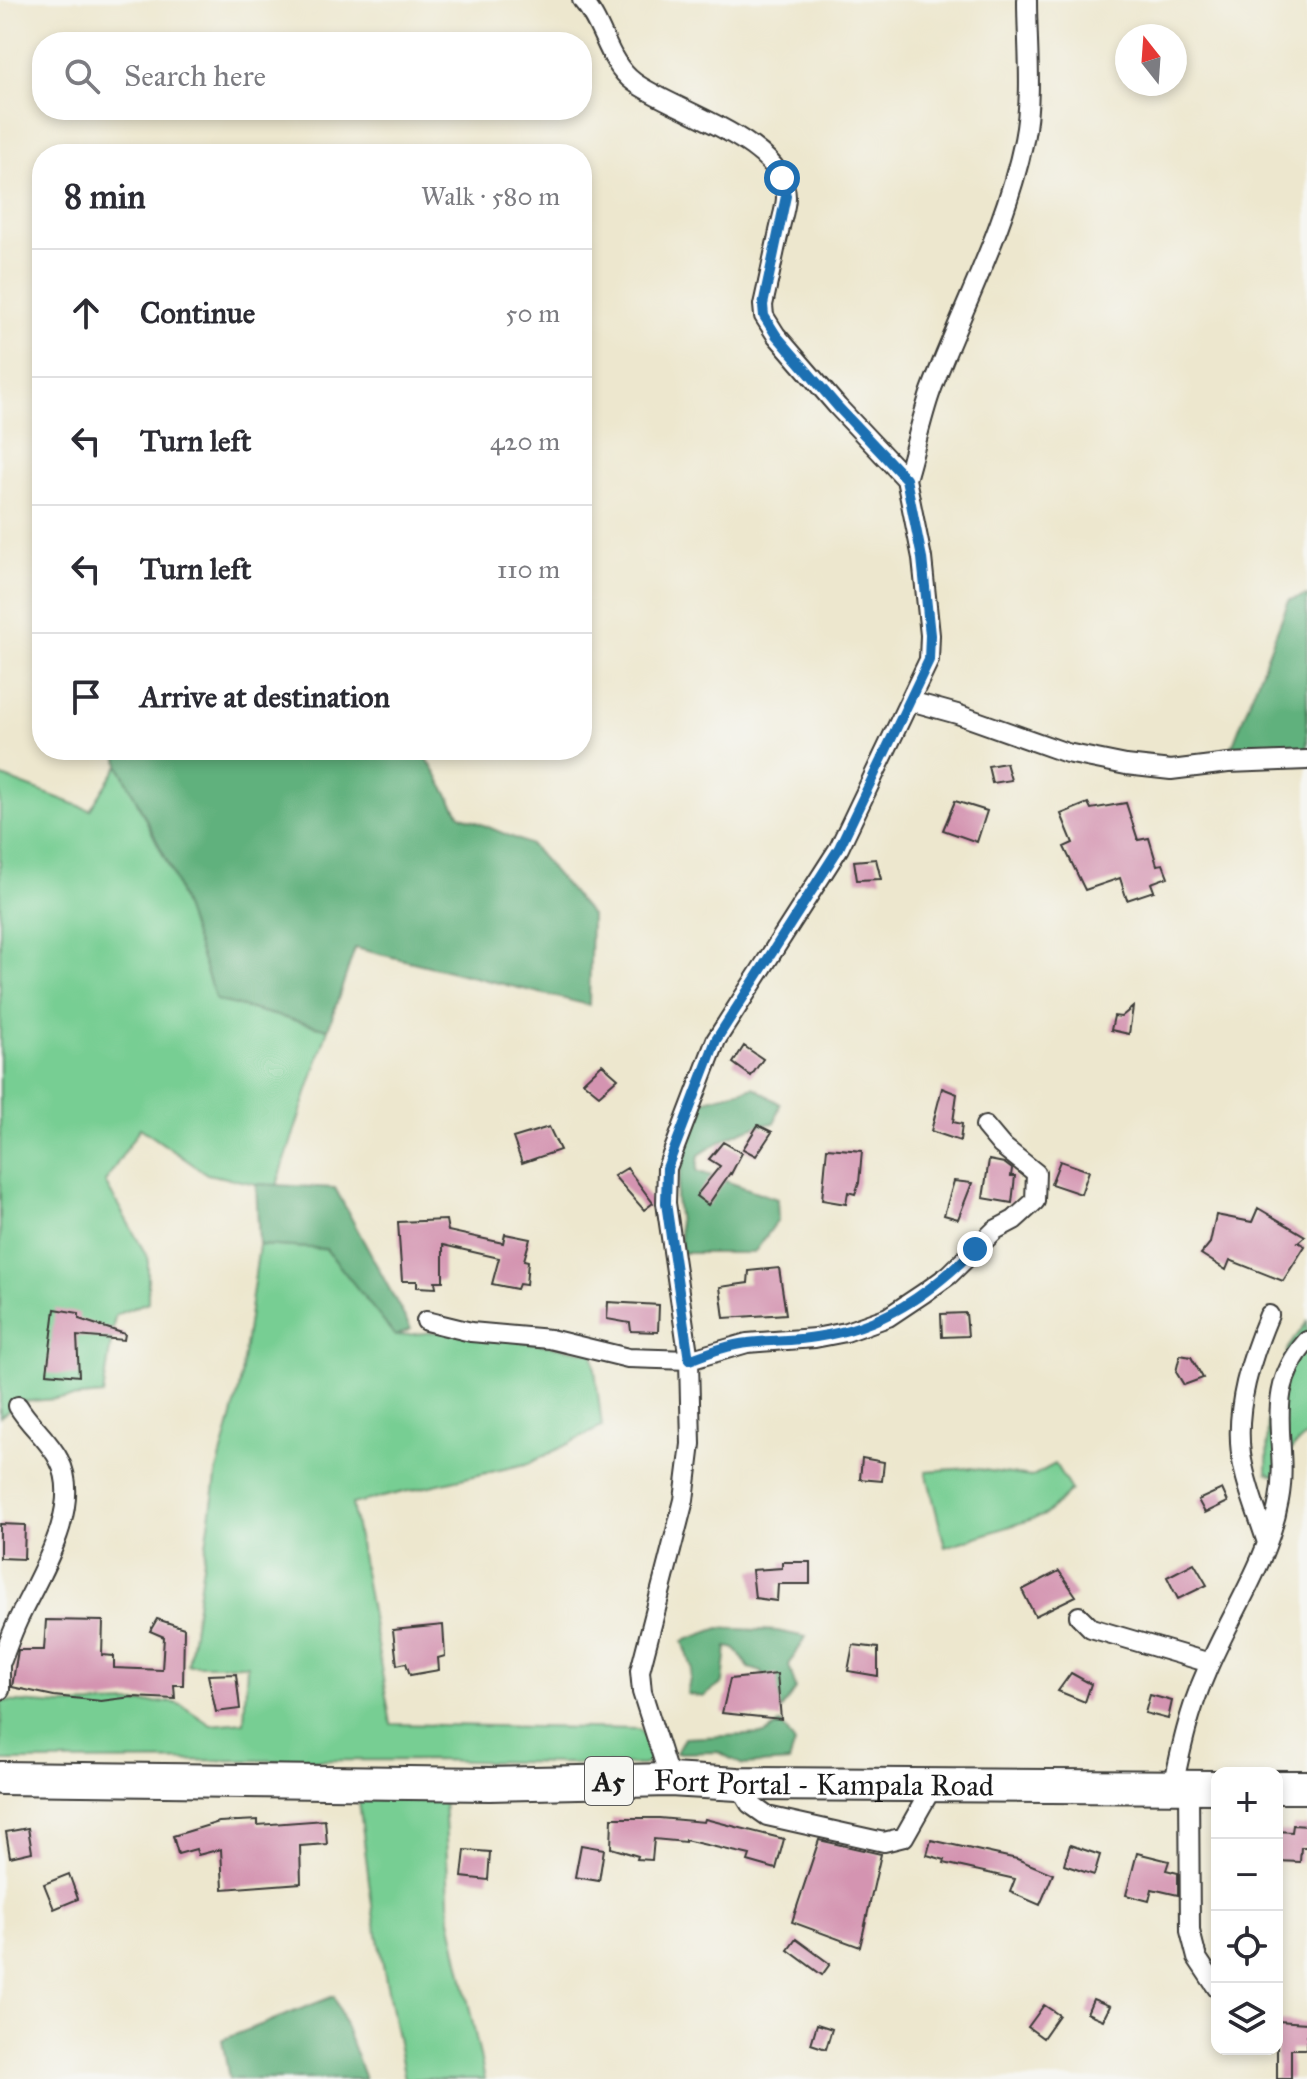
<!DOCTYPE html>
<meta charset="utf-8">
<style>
:root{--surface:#fff;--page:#f2f2f3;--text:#2b2b33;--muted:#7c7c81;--line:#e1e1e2}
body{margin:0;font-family:"IM FELL Great Primer",serif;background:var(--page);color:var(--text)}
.controls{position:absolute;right:24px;bottom:24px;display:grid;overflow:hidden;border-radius:16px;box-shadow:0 4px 12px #0003}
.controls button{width:72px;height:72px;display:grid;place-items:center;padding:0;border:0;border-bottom:2px solid var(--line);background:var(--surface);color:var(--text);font:40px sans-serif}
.compass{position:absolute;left:1115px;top:24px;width:72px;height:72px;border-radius:50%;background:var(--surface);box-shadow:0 4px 12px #0003;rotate:343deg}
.stop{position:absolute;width:24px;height:24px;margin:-18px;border:6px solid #1f6fb2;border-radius:50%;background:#fff}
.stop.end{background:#1f6fb2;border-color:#fff;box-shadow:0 2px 8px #0008}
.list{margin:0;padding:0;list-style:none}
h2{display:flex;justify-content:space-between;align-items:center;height:104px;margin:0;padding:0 32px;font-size:34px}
h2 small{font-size:26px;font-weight:400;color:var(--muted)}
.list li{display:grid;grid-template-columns:52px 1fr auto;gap:24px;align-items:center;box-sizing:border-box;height:128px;padding:0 32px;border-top:2px solid var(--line)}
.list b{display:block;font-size:30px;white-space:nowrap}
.list em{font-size:26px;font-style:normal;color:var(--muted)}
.icon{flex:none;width:44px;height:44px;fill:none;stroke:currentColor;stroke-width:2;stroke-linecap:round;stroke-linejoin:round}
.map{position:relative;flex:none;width:1307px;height:2079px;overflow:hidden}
.search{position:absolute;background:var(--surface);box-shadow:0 4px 12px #0003;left:32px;top:32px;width:560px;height:88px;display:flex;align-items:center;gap:20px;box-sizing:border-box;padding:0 28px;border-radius:32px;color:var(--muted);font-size:30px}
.panel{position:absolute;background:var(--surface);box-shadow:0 4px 12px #0003;left:32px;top:144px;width:560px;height:616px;border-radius:32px}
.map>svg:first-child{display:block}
</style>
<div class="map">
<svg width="1307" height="2079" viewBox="0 0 1307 2079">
<rect width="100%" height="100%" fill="#f6f6f2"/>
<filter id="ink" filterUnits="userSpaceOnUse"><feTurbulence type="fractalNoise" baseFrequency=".0125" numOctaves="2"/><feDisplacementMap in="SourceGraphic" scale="16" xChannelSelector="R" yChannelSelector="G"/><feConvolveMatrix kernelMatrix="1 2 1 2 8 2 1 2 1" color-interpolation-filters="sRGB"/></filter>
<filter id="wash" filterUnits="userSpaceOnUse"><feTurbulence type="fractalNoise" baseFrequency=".006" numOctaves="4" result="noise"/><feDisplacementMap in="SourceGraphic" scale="32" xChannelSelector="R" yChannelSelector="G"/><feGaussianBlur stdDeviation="1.8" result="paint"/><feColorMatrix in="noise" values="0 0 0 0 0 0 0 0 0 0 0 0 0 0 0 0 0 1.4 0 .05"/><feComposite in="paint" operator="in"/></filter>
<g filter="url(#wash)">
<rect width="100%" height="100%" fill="#ede7ce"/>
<!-- green -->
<path fill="#77ce93" stroke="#4a7558" stroke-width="2" d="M119,765L174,877L216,1000L328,1029L277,1185L256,1184L207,1174L140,1128L105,1182L148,1258V1302L115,1315L103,1395L19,1402L0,1417V776L90,810Z
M259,1245L326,1249L396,1336L454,1330L593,1353L602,1427L530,1463L352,1504L391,1724L639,1729L657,1752L654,1761L642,1765L430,1760L0,1761L2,1701L62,1705L171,1702L181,1705L211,1725L244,1722L247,1665H188L217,1471L239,1390Z
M1307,1322V1435L1286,1454L1284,1480L1267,1472L1268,1413L1288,1348Z
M1055,1464L1071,1490L1045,1515L945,1547L926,1471L970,1468L1031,1477Z
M358,1793L444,1798L450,1919L485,2079H405L373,1913Z"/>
<!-- forest -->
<path fill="#61b17d" stroke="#3e664c" stroke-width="2" d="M1307,595V753L1228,757L1289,600Z
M117,750H422L460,815L531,845L591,915L589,1005L355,948L328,1029L216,1000L171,869L119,765Z
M754,1087L780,1104L775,1123C746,1126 723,1139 699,1155L697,1171L777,1199L778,1220L754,1253H682L676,1197L694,1103Z
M256,1184L335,1188L411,1329L395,1336L326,1249L259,1245Z
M719,1628L777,1631L806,1637L789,1665L796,1689L780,1711L762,1672L749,1668L736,1649L727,1647L723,1683L703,1697L687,1694L692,1668L683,1641Z
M781,1723L795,1744L789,1762L743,1765L718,1752L676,1753L684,1738L765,1734Z
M334,1996L365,2079H229L222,2040Z"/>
<g id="blocks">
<!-- building -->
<path fill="#d494b1" d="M1006,763L1011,780L992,783L988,766Z
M955,801L987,811L977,842L943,830Z
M1088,803L1091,809L1126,803L1138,840L1149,838L1157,865L1163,864L1168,877L1151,883L1154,891L1127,900L1120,878L1085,890L1064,847L1073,843L1061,814Z
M876,859L881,879L857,880L854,861Z
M1133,1007L1129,1034L1111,1030L1114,1016L1121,1017Z
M744,1046L763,1059L751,1076L733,1063Z
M602,1064L618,1078L599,1095L583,1082Z
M942,1088L957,1094L953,1122L962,1124L960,1141L931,1131Z
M758,1125L772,1132L756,1156L743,1149Z
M549,1127L560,1150L522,1163L513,1138Z
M723,1142L742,1153L731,1174L730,1173L708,1205L696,1196L720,1166L709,1159Z
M827,1148L862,1151L859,1183L855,1194L848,1192L846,1204L822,1200Z
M989,1160L1004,1163L1012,1169L1011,1176H1015L1012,1203L983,1198Z
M1060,1161L1089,1171L1081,1194L1051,1184Z
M627,1168L653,1203L644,1210L614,1176Z
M954,1181L972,1183L958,1219L944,1215Z
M1258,1208L1305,1236L1298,1242L1305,1246L1283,1281L1230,1260L1226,1270L1201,1254L1210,1243L1216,1215L1252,1222Z
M446,1220L448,1231L503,1243L505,1234L530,1239L524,1260L528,1261L526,1285L519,1284L517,1289L492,1284L499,1258L443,1245V1281H435L436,1288L417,1287V1281H402L398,1222Z
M779,1268L786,1314L724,1318L720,1287L748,1283L749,1271Z
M608,1302L659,1305L658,1332L631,1331L630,1323L607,1319Z
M55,1309L79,1313V1319L125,1334L124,1340L77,1336L79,1376L47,1373Z
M966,1313L968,1336L942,1337L941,1314Z
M1180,1355L1191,1357L1203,1378L1184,1385L1176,1372Z
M862,1458L884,1462L882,1481L860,1479Z
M1222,1489L1228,1502L1205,1513L1198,1500Z
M0,1524L25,1525L24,1559L0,1558Z
M782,1562H810V1584H778L777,1601L755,1598L752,1570L782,1568Z
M1194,1563L1207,1585L1178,1599L1167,1577Z
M1059,1571L1076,1596L1035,1616L1022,1590Z
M157,1619L184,1628L183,1685H174L175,1699L132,1697L101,1701L54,1696L12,1687L18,1650H44L46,1620L103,1621L102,1655L114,1656V1668L162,1670L164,1637L150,1631Z
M443,1625L445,1656L438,1658L439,1670L410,1675L406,1663L397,1665L393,1630Z
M853,1645L878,1648V1676L848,1671Z
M1071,1673L1091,1684L1085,1702L1058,1691Z
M236,1674L240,1709L216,1712L208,1675Z
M777,1674L781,1719L722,1713L730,1679Z
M1150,1695L1172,1701L1168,1719L1145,1713Z
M612,1818H659L704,1822L705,1819L784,1839L776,1869L748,1861L750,1855L685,1840V1842L654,1839L652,1860L637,1859L638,1856L611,1848Z
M258,1820V1825L325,1820L327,1844L300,1846L301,1883L223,1889L221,1849L198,1855L196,1849L178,1854L173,1836L219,1822Z
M1293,1825L1307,1826V1847H1301L1300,1862L1277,1861V1831L1292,1832Z
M28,1828L32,1852L10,1857L6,1832Z
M819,1840L881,1854L860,1947L792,1922Z
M931,1840L1017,1859L1053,1874L1040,1905L1010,1892L1015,1879L944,1863L945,1860L927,1855Z
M581,1845L604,1849L599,1881L575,1877Z
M1070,1845L1100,1855L1094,1875L1064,1865Z
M465,1850L490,1852L488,1880L462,1877Z
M1137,1853L1169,1861L1166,1870L1178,1873V1895L1152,1889L1149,1901L1126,1895Z
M69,1874L78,1899L54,1909L44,1884Z
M796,1939L830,1964L822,1975L788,1950Z
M1093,1999L1110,2006L1103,2020L1087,2013Z
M1044,2005L1059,2015L1043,2038L1028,2027Z
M1277,2021L1307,2023V2049H1291V2079H1277Z
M817,2024L832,2029L826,2049L811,2044Z"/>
</g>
</g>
<g filter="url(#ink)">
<use href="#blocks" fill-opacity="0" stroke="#3b3a37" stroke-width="2"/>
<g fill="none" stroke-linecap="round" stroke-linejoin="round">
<!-- street casing -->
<g stroke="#3b3a37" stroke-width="22">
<path id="street" d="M582,0C604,24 607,62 634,82C671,110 786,141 786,197C786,206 782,218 780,227C774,253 769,279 763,305L764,316L776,335L838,407L906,479L922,558L930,635L929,660L839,848L716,1040L667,1168L666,1203L689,1360L691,1444L684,1500L640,1671L642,1692L670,1780
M906,479C915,450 921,419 931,391C962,308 1006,228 1024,140C1033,95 1027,46 1027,0
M910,701L957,714L1067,753L1126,765L1171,770L1228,763L1307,760
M426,1321L471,1332L550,1339L628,1358L689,1360L747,1343L815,1338L846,1332L888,1317L924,1293L949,1275L995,1230L1014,1220L1035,1201L1036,1173L1001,1145L985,1126
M1267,1543C1258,1514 1245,1484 1241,1454C1235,1406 1251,1358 1269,1315
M1079,1616L1091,1628L1210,1663
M0,1655V1690
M2,1660C7,1647 12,1633 18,1620C38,1577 84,1507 59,1460C49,1440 30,1426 18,1406
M738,1784L750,1804L767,1816L884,1842L904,1837L934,1784
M1173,1787C1181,1749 1189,1711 1205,1675C1229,1616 1268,1563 1279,1500C1290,1442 1260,1395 1307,1341
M1189,1787L1190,1931L1197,1958L1217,1988"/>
</g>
<!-- highway casing -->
<g stroke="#3b3a37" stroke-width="36">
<g id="highway">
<path id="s1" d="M0,1778L490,1784L670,1780L738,1784L1217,1787"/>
<path d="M1277,1787H1307"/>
</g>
</g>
<!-- street -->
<use href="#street" stroke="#fff" stroke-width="18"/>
<!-- highway -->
<use href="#highway" stroke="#fff" stroke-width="32"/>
</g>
</g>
<g fill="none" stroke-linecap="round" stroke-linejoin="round" filter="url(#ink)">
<!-- route -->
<path stroke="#1f6fb2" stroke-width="10" d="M782,178L786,196L763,305L764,316L776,335L838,407L906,479L922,558L930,635L929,660L839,848L716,1040L667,1168L666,1203L689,1360C708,1353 728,1345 748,1343C771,1340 794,1341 816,1337C883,1327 928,1295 975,1249"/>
</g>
<g text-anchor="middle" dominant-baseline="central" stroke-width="6" stroke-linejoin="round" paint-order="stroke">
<!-- shield labels -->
<rect fill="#f6f6f2" stroke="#5d5d5c" stroke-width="2" x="585" y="1757" width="48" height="48" rx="6"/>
<g font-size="28" font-weight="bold" fill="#1c1c1c">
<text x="609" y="1781">A5</text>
</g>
<!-- street labels -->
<g font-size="30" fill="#1c1c1c" stroke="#f6f6f2">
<text stroke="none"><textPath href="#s1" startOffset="824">Fort Portal - Kampala Road</textPath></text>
</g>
</g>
</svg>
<div class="controls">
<button>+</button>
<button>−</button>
<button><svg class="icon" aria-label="locate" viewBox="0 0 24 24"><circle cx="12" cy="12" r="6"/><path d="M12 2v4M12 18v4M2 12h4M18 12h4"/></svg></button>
<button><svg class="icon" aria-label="layers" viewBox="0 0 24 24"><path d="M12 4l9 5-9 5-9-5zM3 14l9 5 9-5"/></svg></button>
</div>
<svg class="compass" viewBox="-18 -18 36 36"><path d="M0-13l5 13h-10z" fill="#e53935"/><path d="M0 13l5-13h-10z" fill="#7c7c81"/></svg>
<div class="stop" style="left:782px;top:178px"></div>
<div class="stop end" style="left:975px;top:1249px"></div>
<div class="search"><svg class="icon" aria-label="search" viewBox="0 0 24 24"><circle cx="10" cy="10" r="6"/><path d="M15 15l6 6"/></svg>Search here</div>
<section class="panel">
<h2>8 min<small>Walk · 580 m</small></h2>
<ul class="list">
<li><svg class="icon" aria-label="ahead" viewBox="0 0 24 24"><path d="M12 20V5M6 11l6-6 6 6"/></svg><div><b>Continue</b></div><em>50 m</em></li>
<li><svg class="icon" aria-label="left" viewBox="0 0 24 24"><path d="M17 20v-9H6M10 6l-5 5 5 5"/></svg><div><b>Turn left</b></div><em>420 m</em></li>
<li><svg class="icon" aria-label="left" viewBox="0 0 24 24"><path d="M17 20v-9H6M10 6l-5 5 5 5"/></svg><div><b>Turn left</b></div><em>110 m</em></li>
<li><svg class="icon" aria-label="arrive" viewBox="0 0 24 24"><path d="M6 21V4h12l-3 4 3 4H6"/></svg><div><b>Arrive at destination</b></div></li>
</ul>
</section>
</div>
